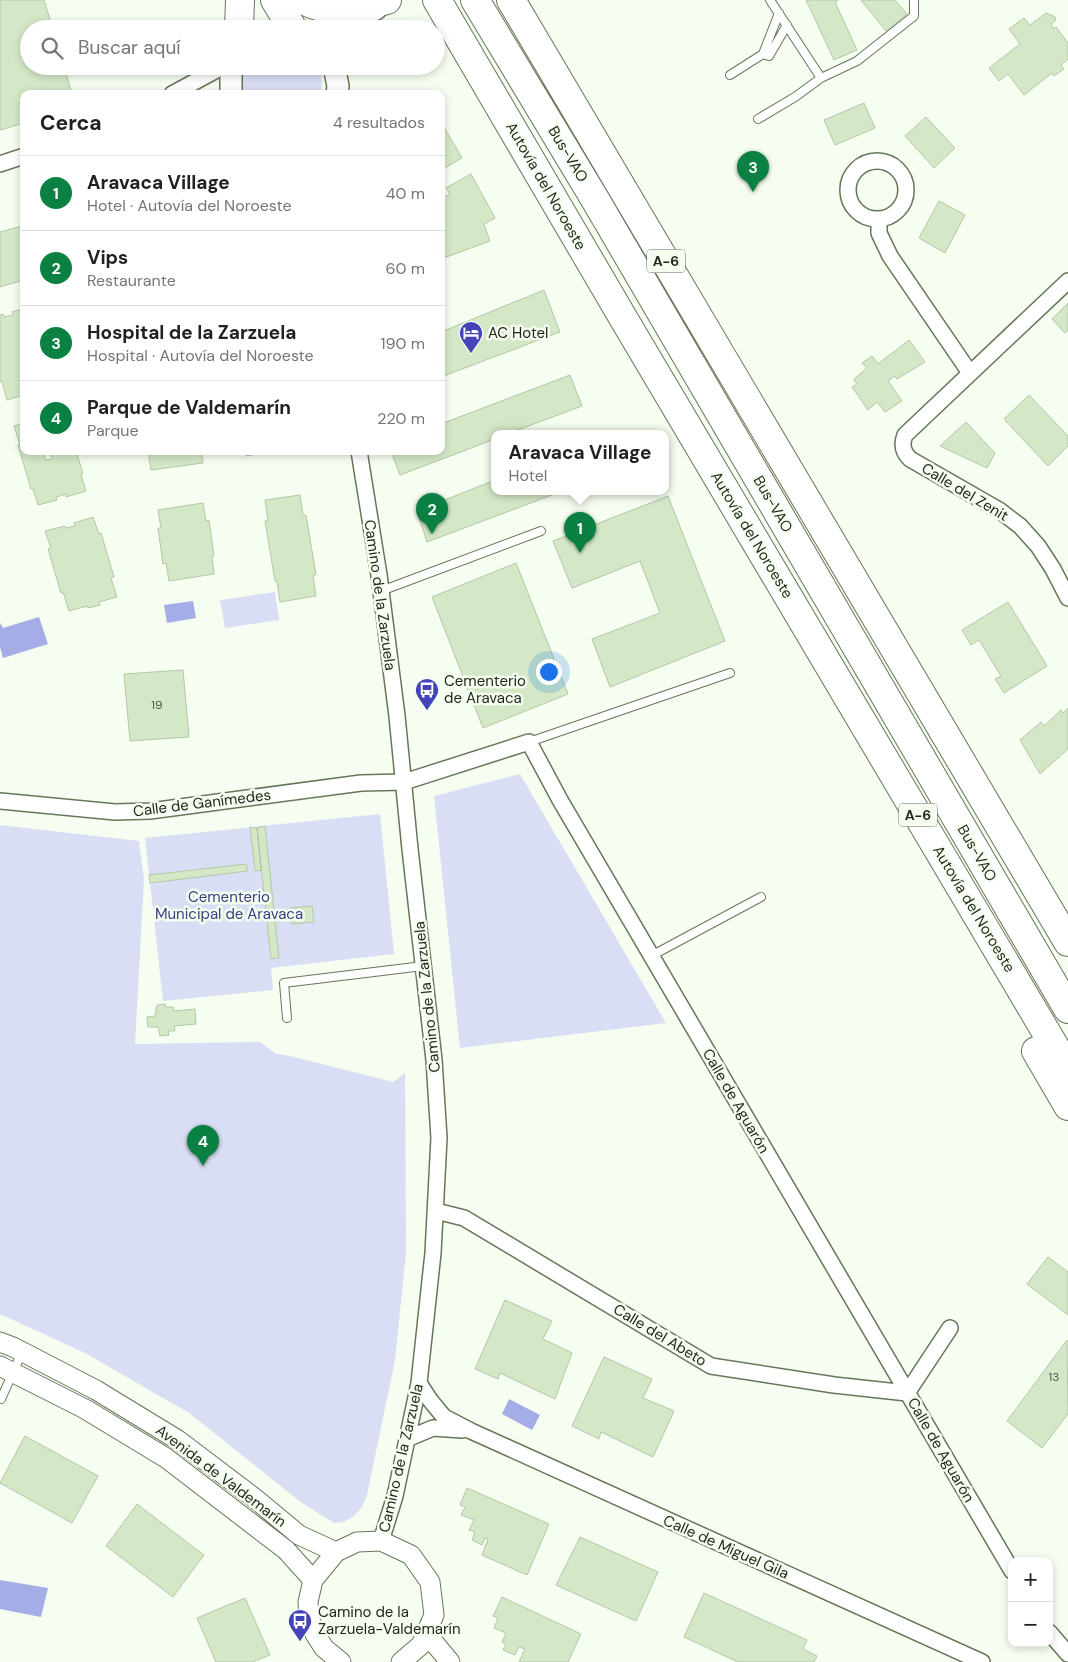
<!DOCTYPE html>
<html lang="es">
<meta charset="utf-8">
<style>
:root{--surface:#fff;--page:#f6f6f6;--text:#202124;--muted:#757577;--line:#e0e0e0;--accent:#0b8043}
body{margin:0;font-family:"DM Sans",sans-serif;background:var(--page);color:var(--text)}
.controls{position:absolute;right:15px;bottom:15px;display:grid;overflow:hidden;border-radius:10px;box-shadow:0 2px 8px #0003}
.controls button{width:45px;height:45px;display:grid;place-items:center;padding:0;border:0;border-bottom:1px solid var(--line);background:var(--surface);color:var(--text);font:25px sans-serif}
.you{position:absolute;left:548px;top:671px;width:18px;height:18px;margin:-12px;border:4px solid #fff;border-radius:50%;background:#1a73e8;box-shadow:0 0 0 8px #1a73e833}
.badge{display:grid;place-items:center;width:32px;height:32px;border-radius:50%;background:var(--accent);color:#fff;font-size:16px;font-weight:700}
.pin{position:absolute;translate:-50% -41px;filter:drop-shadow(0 1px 2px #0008)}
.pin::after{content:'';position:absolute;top:26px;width:18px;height:15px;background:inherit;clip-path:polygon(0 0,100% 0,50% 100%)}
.popup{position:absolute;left:491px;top:430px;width:178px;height:65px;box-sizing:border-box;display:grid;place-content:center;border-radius:10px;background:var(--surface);filter:drop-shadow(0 1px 4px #0005);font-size:16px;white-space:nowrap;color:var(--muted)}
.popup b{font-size:19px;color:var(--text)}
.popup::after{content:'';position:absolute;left:50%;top:100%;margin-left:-10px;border:10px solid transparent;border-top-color:var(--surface)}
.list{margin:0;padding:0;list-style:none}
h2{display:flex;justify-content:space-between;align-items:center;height:65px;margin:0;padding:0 20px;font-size:21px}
h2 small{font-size:16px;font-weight:400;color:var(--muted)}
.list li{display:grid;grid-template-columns:32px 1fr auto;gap:15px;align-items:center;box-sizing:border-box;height:75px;padding:0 20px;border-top:1px solid var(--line)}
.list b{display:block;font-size:19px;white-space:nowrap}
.list p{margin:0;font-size:16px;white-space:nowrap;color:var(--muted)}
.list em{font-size:16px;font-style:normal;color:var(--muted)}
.icon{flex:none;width:28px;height:28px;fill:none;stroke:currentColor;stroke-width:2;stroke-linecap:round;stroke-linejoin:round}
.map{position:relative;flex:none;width:1068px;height:1662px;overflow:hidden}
.search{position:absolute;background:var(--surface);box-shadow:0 2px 8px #0003;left:20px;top:20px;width:425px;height:55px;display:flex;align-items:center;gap:12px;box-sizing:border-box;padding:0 18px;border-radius:28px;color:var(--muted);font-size:19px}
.panel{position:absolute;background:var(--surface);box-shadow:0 2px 8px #0003;left:20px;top:90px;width:425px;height:365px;border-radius:10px}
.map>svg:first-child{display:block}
</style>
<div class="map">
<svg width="1068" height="1662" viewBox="0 0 1068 1662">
<rect width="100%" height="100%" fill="#f5fef0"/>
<!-- green -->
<path fill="#dadef5" d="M245,66H319C322,76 323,84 320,94H244C241,84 242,75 245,66Z
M275,592L279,620L225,628L220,600Z
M520,774L666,1023L460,1048L434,796Z
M380,814L394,954L271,968L273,990L163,1001L145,838Z
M0,825L139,841L144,879L135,1044L260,1042L275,1053L294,1057L393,1082L405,1073L406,1253L395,1360L367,1495L362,1507L354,1516L344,1522L334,1523L302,1503L189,1413L85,1353L0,1314Z"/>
<!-- water -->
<path fill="#a4ade5" d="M193,601L196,618L167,623L164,605Z
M39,617L48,644L3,658L0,647V623L3,628Z
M509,1399L540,1415L532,1430L502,1414Z
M0,1580L48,1588L41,1617L0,1609Z"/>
<!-- building -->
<path fill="#d4e8c7" stroke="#b4c7a7" d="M0,0H44L53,29H29V66H64L72,94H24V123L0,130Z
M806,0H838L835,2L857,50L834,60Z
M861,0H895L907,14L886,31Z
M1046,13L1055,17L1056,20L1051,24L1054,29L1056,27L1068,43V59L1061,65L1064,69L1054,76L1052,73L1024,95L1008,74L999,81L989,68L1020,44L1009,29L1024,18L1030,25Z
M864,103L875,128L835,145L824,120Z
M926,117L955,148L934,168L905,136Z
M441,122L462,158L441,170Z
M471,174L495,218L484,224L490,241L441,259V199L450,194L446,188Z
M939,201L965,215L945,253L919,238Z
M22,226L24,231V280L0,287V232Z
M544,290L560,332L441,377V332Z
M1068,303V330L1065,333L1052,319Z
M24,308V395L7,400L2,381L0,382V315L3,314L4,317L13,315L12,312Z
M909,340L925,362L897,379L895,376L888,381L902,401L885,412L877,402L868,410L852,387L857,384L854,379L867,368L862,363L872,356L878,364Z
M570,375L582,406L507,434H495V439L400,475L391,451H441V424Z
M1029,395L1068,436V446L1048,466L1004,419Z
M966,422L995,453L987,468L940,446Z
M24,423V451H44L45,460L52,459L49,451H76L83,474L81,475L86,491L66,497V494L56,497L57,500L38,505L33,489H31L18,445H20L14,426Z
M148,451H201L203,463L151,470Z
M246,451H276L246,456Z
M495,480V492H560L427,542L417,511Z
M300,495L303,515H306L316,575H313L316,596L280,602L277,581H275L265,521H268L265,500Z
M668,496L725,641L610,687L592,639L660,613L640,561L572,588L553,541Z
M203,503L206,521L209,520L214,556H212L214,574L169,581L166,563L163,564L158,528H161L158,510Z
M93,517L99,534L101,533L114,577L111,578L117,597L99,602L100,605L88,608L87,606L69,611L63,592L61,593L48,549L51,548L45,531L65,526L66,528L75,526L74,523Z
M516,563L568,694L483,728L432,597Z
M1008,602L1047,666L1004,693L995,679L1001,676L979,640L971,645L962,630Z
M183,670L189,737L130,741L124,674Z
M1068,708V749L1040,774L1020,740L1041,722L1044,726L1061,710L1063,713Z
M265,826L279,958L271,959L257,828Z
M250,827L257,828L261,870L255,871Z
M246,864L248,871L150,883L149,875Z
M312,906L314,922L292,924L290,908Z
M165,1004L166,1007H173L174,1011L195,1009L196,1024L174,1026L175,1031H168L169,1035L160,1036L158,1027H148L147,1017L155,1016L157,1005Z
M1048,1257L1068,1272V1315L1027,1284Z
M505,1300L552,1321L543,1339L572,1353L555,1399L500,1373L498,1379L475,1369Z
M1067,1340L1068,1414L1042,1448L1007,1421Z
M604,1357L652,1379L643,1398L674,1411L653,1457L601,1432L599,1439L572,1426Z
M25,1436L98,1476L72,1523L0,1483Z
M467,1488L549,1524L527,1575L482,1555L488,1539L485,1538L482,1545L472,1540L475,1532L469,1530L474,1520L461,1515L465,1507L460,1505Z
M137,1504L204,1555L173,1597L106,1546Z
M580,1537L658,1572L636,1621L556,1585Z
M704,1593L807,1640L803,1649L817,1656L814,1662H738L684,1637Z
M502,1597L581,1634L568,1662H519L525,1649L519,1647L515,1655L503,1650L506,1644L502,1642L506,1633L494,1628L498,1618L493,1616Z
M245,1598L270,1655L252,1662H216L197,1618Z"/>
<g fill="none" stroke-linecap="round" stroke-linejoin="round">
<!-- service casing -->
<g stroke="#667759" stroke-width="10">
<path id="service" d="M770,0L821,78L857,61L914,16V0
M763,54L769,56L787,25
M730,75L763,54L779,13
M758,119L795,97L821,78
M381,591L541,531
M529,742L730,673
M651,956L761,897
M287,1018L284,983L423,966
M1,1399L22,1352"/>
</g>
<!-- minor casing -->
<g stroke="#667759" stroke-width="18">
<path id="minor" d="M172,94L224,66
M848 190a29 29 0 1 1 58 0a29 29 0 1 1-58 0Z
M0,164L24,156
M879,219V233L890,256L970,373
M1068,281L905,435C901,445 903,452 910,459L999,510L1020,526L1038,546L1053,569L1068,598
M359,451L379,575L397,716L410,849L434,1060L439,1138L433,1253L419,1383L395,1496L381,1541
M0,801L115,812L150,811L361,783L404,782L529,742L560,800L1012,1571
M436,1211L464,1218L711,1366L834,1385L907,1393
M419,1383L430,1400L444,1417L471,1431L982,1662
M907,1393L950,1328
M409,1438L433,1428L462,1430
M1049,1632L1068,1654"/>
</g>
<!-- tertiary casing -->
<g stroke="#667759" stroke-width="21">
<path id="tertiary" d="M0,1342L13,1347L96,1390L178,1440L257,1500L299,1535L336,1552
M0,1366L85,1409L166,1458L286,1550L313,1580
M426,1633L450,1662
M341,1662L324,1648L315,1634L309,1617L308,1602L313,1580L336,1552L357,1542L381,1541L411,1555L430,1582L434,1615L421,1645L401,1662"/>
</g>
<!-- secondary casing -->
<g stroke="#667759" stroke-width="24">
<path id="secondary" d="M333,29L376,9
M334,66L338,86L337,94
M231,94V74L233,66"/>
</g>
<!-- motorway casing -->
<g stroke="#667759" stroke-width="30">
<path id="motorway" d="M275,0L293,29
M303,0C330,15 358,7 387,0
M437,0L622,316L1068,1069
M475,0L596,201L1068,1009
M511,0L1068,942
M239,29L240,0
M1036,1051L1068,1106"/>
</g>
<!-- service -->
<use href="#service" stroke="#fff" stroke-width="8"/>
<!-- minor -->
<use href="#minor" stroke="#fff" stroke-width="15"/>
<!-- tertiary -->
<use href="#tertiary" stroke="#fff" stroke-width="19"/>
<!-- secondary -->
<use href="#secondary" stroke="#fff" stroke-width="21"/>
<!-- motorway -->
<use href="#motorway" stroke="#fff" stroke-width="28"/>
</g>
<!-- icons -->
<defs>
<g id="hotel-pin" transform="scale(1.25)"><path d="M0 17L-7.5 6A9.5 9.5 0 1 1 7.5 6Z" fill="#4443b9" stroke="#f5fef0"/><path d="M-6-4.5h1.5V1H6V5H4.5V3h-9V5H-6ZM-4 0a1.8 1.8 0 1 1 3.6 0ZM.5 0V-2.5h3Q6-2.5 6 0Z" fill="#fff"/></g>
<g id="bus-pin" transform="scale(1.25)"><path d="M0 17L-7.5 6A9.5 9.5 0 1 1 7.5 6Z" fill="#4443b9" stroke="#f5fef0"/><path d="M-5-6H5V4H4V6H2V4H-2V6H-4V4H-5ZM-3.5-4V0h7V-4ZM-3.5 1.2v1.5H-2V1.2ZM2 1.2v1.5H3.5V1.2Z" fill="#fff"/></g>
</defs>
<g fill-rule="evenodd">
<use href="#hotel-pin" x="471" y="333"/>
<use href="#bus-pin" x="427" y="690"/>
<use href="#bus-pin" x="300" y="1621"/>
</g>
<g text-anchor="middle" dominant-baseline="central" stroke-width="5" stroke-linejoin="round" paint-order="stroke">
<!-- number labels -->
<g font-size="12" fill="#4e5a48">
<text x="157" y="705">19</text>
<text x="1054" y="1377">13</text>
</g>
<!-- shield labels -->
<g fill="#f5fef0" stroke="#616a5c" stroke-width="1">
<rect x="647" y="249.5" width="38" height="23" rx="4"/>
<rect x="899" y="803.5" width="38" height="23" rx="4"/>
</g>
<g font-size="14" font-weight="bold" fill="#222a1d">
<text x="666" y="261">A-6</text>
<text x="918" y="815">A-6</text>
</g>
<!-- street labels -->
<g font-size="15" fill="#222a1d" stroke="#f5fef0">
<text transform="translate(568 154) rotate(59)">Bus-VAO</text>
<text transform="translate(546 186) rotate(60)">Autovía del Noroeste</text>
<text transform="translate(965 492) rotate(31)">Calle del Zenit</text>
<text transform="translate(773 504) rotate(60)">Bus-VAO</text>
<text transform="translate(752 535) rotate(59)">Autovía del Noroeste</text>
<text transform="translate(380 595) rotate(82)">Camino de la Zarzuela</text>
<text transform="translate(202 803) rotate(-7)">Calle de Ganímedes</text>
<text transform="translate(977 853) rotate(60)">Bus-VAO</text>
<text transform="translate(974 909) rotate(59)">Autovía del Noroeste</text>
<text transform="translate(427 997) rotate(-96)">Camino de la Zarzuela</text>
<text transform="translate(736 1101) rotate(60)">Calle de Aguarón</text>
<text transform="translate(660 1335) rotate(31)">Calle del Abeto</text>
<text transform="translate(941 1450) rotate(60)">Calle de Aguarón</text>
<text transform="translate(401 1458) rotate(-77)">Camino de la Zarzuela</text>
<text transform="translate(221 1476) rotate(37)">Avenida de Valdemarín</text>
<text transform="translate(726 1547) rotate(24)">Calle de Miguel Gila</text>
</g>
<!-- poi labels -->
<g font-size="15" fill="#222a1d" stroke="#f5fef0" text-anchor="start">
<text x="488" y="333">AC Hotel</text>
<text x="444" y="681">Cementerio<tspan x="444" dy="17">de Aravaca</tspan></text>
<text x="318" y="1612">Camino de la<tspan x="318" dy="17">Zarzuela-Valdemarín</tspan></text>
</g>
<!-- park labels -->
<g font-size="15" fill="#393e80" stroke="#f5fef0">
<text x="229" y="897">Cementerio<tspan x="229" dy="17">Municipal de Aravaca</tspan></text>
</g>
</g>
</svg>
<div class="controls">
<button>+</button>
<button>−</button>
</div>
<div class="you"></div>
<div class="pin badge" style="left:580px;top:553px">1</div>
<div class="popup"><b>Aravaca Village</b>Hotel</div>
<div class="pin badge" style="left:432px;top:534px">2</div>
<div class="pin badge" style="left:753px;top:192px">3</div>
<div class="pin badge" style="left:203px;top:1166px">4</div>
<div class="search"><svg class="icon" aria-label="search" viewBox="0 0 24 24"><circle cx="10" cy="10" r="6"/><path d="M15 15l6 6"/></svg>Buscar aquí</div>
<section class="panel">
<h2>Cerca<small>4 resultados</small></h2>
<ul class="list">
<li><span class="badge">1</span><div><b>Aravaca Village</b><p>Hotel · Autovía del Noroeste</p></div><em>40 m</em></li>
<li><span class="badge">2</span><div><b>Vips</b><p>Restaurante</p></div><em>60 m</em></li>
<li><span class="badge">3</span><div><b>Hospital de la Zarzuela</b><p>Hospital · Autovía del Noroeste</p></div><em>190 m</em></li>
<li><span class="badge">4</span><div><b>Parque de Valdemarín</b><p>Parque</p></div><em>220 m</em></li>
</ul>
</section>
</div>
